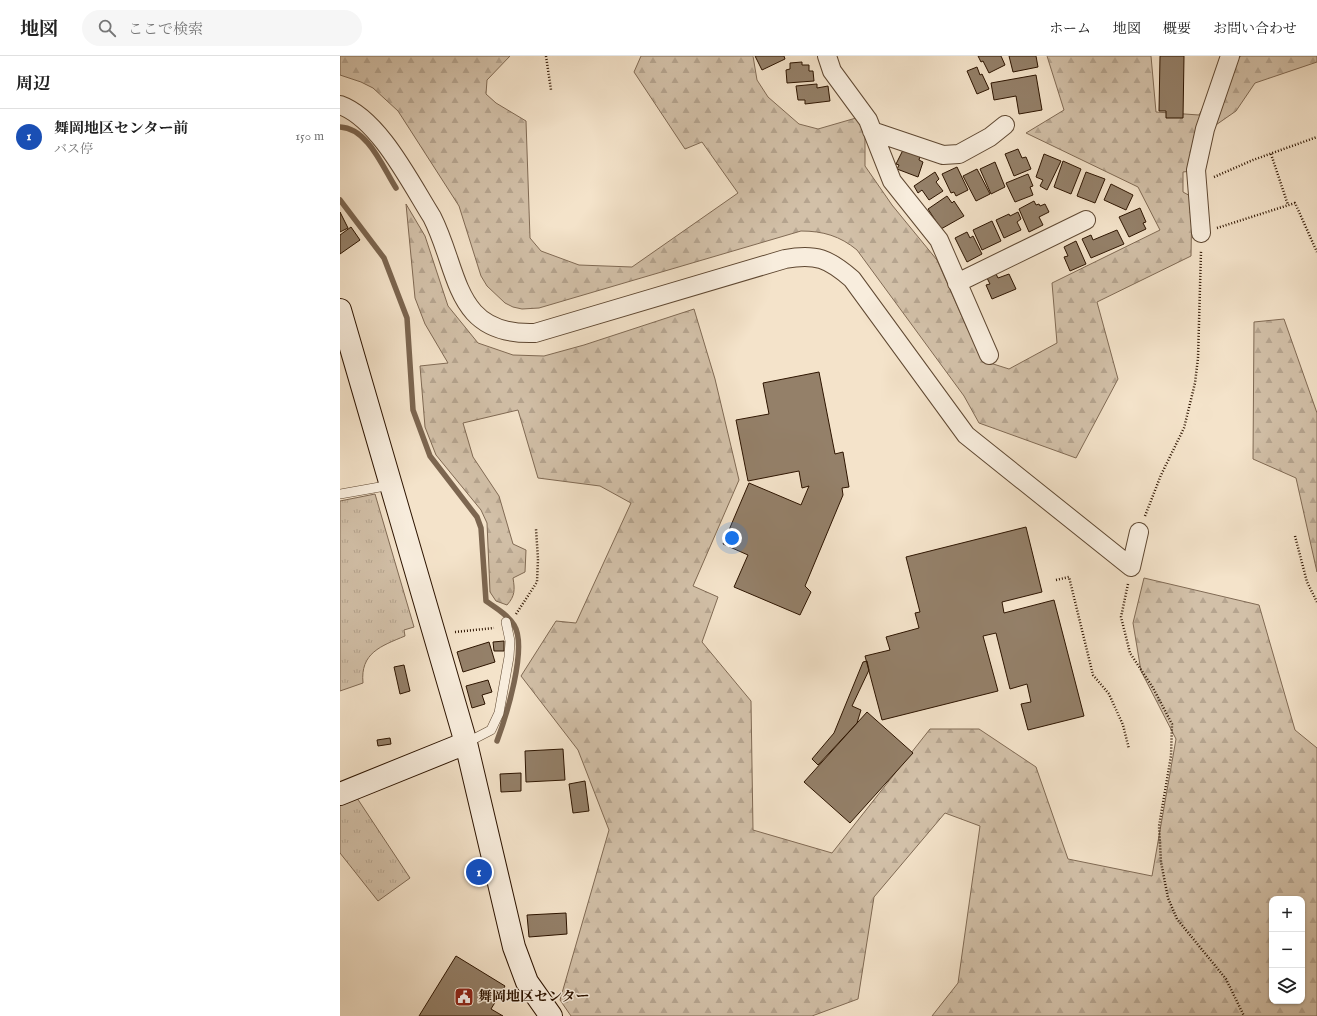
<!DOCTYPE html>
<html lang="ja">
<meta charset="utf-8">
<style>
:root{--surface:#fff;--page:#f6f6f6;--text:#222;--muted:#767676;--line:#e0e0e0;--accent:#8f2418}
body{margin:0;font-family:"IM FELL English","Noto Serif JP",serif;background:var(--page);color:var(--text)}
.controls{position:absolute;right:12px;bottom:12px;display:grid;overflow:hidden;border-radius:8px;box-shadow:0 1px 3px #0004}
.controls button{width:36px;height:36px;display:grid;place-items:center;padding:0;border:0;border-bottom:1px solid var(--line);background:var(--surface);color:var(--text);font:20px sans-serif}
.you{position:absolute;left:392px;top:482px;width:14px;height:14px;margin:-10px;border:3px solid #fff;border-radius:50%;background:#1a73e8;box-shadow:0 0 0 6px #1a73e833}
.badge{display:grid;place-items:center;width:26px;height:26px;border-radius:50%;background:var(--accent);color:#fff;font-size:13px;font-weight:700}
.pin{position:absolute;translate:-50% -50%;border:2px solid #fff;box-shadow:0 1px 4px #0006}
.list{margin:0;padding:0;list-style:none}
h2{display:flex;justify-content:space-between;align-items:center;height:52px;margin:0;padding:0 16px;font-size:17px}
h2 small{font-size:13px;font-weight:400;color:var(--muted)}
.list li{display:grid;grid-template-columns:26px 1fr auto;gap:12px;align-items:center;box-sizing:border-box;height:56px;padding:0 16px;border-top:1px solid var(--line)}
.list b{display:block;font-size:15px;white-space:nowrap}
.list p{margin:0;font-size:13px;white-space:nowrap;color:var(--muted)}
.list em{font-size:13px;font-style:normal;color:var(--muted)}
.icon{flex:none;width:22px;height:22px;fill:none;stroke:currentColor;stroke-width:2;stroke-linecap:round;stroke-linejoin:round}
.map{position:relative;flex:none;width:977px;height:960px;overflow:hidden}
header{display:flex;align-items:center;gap:24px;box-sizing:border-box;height:56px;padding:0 20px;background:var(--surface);border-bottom:1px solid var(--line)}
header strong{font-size:19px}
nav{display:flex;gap:22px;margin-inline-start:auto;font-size:14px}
.search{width:280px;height:36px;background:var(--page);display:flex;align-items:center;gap:10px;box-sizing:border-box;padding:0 14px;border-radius:22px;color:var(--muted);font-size:15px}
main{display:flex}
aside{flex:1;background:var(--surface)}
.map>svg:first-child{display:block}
</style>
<header>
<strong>地図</strong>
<div class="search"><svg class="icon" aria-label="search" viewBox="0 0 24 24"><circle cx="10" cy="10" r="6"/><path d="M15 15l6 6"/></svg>ここで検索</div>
<nav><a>ホーム</a><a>地図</a><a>概要</a><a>お問い合わせ</a></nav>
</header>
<main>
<aside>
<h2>周辺<small></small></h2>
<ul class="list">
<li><span class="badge" style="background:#1a4fb4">1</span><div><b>舞岡地区センター前</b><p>バス停</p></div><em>150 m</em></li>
</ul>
</aside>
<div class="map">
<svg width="977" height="960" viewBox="0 0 977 960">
<defs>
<pattern id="grass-tufts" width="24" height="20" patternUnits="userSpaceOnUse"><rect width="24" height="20" fill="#d2c0a8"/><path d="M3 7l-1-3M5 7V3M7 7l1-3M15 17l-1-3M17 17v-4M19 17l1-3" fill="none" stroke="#b5a48f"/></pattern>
<pattern id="forest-firs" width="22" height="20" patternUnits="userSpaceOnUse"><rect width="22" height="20" fill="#d2c0a8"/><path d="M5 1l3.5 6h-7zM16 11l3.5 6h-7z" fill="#b5a48f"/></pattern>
</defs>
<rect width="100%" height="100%" fill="#f4e3ca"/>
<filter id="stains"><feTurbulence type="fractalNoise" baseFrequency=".005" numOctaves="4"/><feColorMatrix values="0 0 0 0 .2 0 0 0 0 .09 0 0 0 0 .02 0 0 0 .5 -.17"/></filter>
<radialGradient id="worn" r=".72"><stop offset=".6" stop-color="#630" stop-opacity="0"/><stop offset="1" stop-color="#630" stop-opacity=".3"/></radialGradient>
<!-- grass -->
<path fill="url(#grass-tufts)" stroke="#806a54" d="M35,438L74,571L64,574L65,580C41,590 20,597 23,627L0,635V445Z
M17,742L70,822L38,845L0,797V749Z"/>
<!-- forest -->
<path fill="url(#forest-firs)" stroke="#806a54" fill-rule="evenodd" d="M0,0H170L147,24L146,38L156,47L186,65L190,182L201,195L239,209L292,211L398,137L362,86L345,93L294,16L301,0H413L417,24L428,41L459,68L478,73L516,62L525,73V110L552,149L597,204L627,272L647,306L669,313L717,287L712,227L820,174L798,131L686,77L724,54L707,0H811L816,56L859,59L880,22L901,0H977V6L915,27L896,55L860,80L852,115L843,116V136L852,141L851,200L757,246L778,323L736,402L639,367L624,340L517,194C500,180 483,175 461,175L199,252L182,253L173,251L165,247L147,230L141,220L119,150L58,55L33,32L21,26L0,19Z
M66,148L85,180L108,250L138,287L173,299L204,300L244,289L354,253L375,323L399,424L353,530L378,541L362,586L411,645L413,774L492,797L590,673H639L696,711L728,803L812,820L836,683L801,615L793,567L804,522L919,549L955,674L977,692V960H592L618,927L640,770L605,757L534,841L518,943L472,960H231L220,944L269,774L238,694L181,620L216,565L236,567L291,447L260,430L198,422L178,354L123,367L133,401L159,440L173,488L186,494L185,516L173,522C175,534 175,540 167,549L156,545L150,536L147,467L141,454L96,399L85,371L80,310L108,307L85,268L75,242ZM932,843H962V945H932Z
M944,263L977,357V516L956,422L913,403L914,266Z"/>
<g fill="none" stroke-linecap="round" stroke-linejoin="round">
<!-- stream -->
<path stroke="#7c6650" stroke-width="5.5" d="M0,71C28,72 43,112 56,132
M0,144L44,202L67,262L73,354L90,400L137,461L141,472L146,545C156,552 167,558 174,569C188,591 166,661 157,685"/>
</g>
<!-- building -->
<path fill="#948069" stroke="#2d1400" d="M415,0H444L445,3L422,14Z
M638,0H661L665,9L649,17L643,5L641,6Z
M669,0H696L698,11L673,16Z
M820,0H844L843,62H826V55H819Z
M462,6V9H469V15H473L474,25L447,27L446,14L450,13V7Z
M637,11L640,19L642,18L649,33L637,38L627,15Z
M696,19L702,54L679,58L676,40L654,44L651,27Z
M477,28V32L488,30L490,45L465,48V44H458L456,30Z
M678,93L682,102L686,101L691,113L674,120L665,98Z
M563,94L580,100L579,104L583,106L578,121L557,113L559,109L556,108Z
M704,98L721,105L707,134L700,130L703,124L696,121Z
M723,105L741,113L731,138L714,131Z
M655,106L665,131L651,138L640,113Z
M617,111L628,134L616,140L614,136L611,137L602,118Z
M637,113L650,138L636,145L623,120Z
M595,116L599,123L596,126L603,135L589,144L582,134L578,137L574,130Z
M746,116L765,123L755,147L737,140Z
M688,118L693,130L690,131L693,139L675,146L666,127Z
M771,128L793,139L786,154L764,144Z
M607,140L612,147L614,145L624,160L601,173L588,153Z
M694,145L696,149L699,148L700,150L705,148L709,156L699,161L703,169L689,176L679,153Z
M800,152L806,166L803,167L806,173L789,181L779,161Z
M0,156L8,172L0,176Z
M678,156L681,163L677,166L681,174L664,182L656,164L669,158L670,160Z
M652,165L661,185L642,194L633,174Z
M11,171L20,184L0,198V179Z
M777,174L784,188L751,202L742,183L751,179L753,184Z
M627,176L630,182L633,180L642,198L627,206L615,182Z
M736,185L746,208L730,215L724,201L728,200L724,191Z
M656,218L658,222L669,218L676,233L652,243L646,229L650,228L647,222Z
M479,316L495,398L503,396L509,431L502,432L503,439L465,530L471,536L460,559L394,531L408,499L383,488L409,427L461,449L469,430L462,432L459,415L408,425L396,364L429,358L423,327Z
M686,471L702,536L662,546L664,557L714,544L744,660L688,674L681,648L691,646L687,628L670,633L656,577L643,580L658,635L542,664L525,600L550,594L546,581L579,572L575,557L580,556L566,501Z
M164,585V595H154L153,586Z
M149,586L155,606L123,616L117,596Z
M527,605L529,614L512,650L521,654L517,667L478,709L472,703L494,677L523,606Z
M64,609L70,635L60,638L54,611Z
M148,624L152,636L142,639L145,648L132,652L126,630Z
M527,656L573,697L510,767L464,726Z
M50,682L51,688L38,690L37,684Z
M223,693L225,724L186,726L185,695Z
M181,717V735L161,736L160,718Z
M245,725L249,755L233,757L229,728Z
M226,857L227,878L189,881L187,859Z
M116,900L165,930L151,953L163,960H79Z"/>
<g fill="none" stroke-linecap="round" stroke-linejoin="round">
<!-- lane casing -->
<g stroke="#5f4832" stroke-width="10">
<path id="lane" d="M0,438L51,429
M126,687L151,674L159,657L169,601L170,585L166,566"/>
</g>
<!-- street casing -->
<g stroke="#5f4832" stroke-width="20">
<path id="street" d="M487,0L492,15L528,64L552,125L599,184L649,299
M0,49C39,63 70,126 92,161C120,216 113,280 195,277L445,203C476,197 489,203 512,223L626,379L791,511L799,476
M532,75L603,99L619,98L650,81L665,69
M861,177L856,114L865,73L890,0
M617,227L746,164"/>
</g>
<!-- secondary casing -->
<g stroke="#2d1400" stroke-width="24">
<path id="secondary" d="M0,254L126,687L174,891L187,926L211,960
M0,738L126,687"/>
</g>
<!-- path -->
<path stroke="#2d1400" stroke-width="2.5" stroke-dasharray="1 2" stroke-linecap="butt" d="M206,0L211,34
M931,98L948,149
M874,121L913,104L977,81
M877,172L955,147L977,196
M805,460L821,419L844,372L855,327L858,302L861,195
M955,480L967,526L977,546
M716,524L729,521L753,619L769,638L783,669L789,693
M788,528L781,561L790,597L813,632L832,668L831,700L819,770L821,806L828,842L837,863L886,923L904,960
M176,558L197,526L198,503L196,473
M115,576L154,572"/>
<!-- lane -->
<use href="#lane" stroke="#f8eddd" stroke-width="9"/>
<!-- street -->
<use href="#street" stroke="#f8eddd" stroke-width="18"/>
<!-- secondary -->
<use href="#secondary" stroke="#f8eddd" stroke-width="22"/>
</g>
<!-- icons -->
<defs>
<g id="civic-square" transform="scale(1)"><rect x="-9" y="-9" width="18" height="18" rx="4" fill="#8f2418" stroke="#f8eddd"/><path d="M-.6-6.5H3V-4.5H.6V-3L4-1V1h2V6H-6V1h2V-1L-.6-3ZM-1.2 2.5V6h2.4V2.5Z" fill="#fff"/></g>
</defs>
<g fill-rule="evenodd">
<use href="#civic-square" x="124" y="941"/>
</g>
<g text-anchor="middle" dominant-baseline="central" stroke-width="3" stroke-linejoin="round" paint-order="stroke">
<!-- poi labels -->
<g font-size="14" font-weight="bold" fill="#2d1400" stroke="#f8eddd" text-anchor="start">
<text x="138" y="941">舞岡地区センター</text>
</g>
</g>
<rect width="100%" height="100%" filter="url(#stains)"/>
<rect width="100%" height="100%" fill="url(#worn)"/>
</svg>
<div class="controls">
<button>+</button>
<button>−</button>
<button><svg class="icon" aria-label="layers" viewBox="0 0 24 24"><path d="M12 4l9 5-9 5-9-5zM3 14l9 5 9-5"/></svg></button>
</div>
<div class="you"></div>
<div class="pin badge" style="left:139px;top:816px;background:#1a4fb4">1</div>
</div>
</main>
